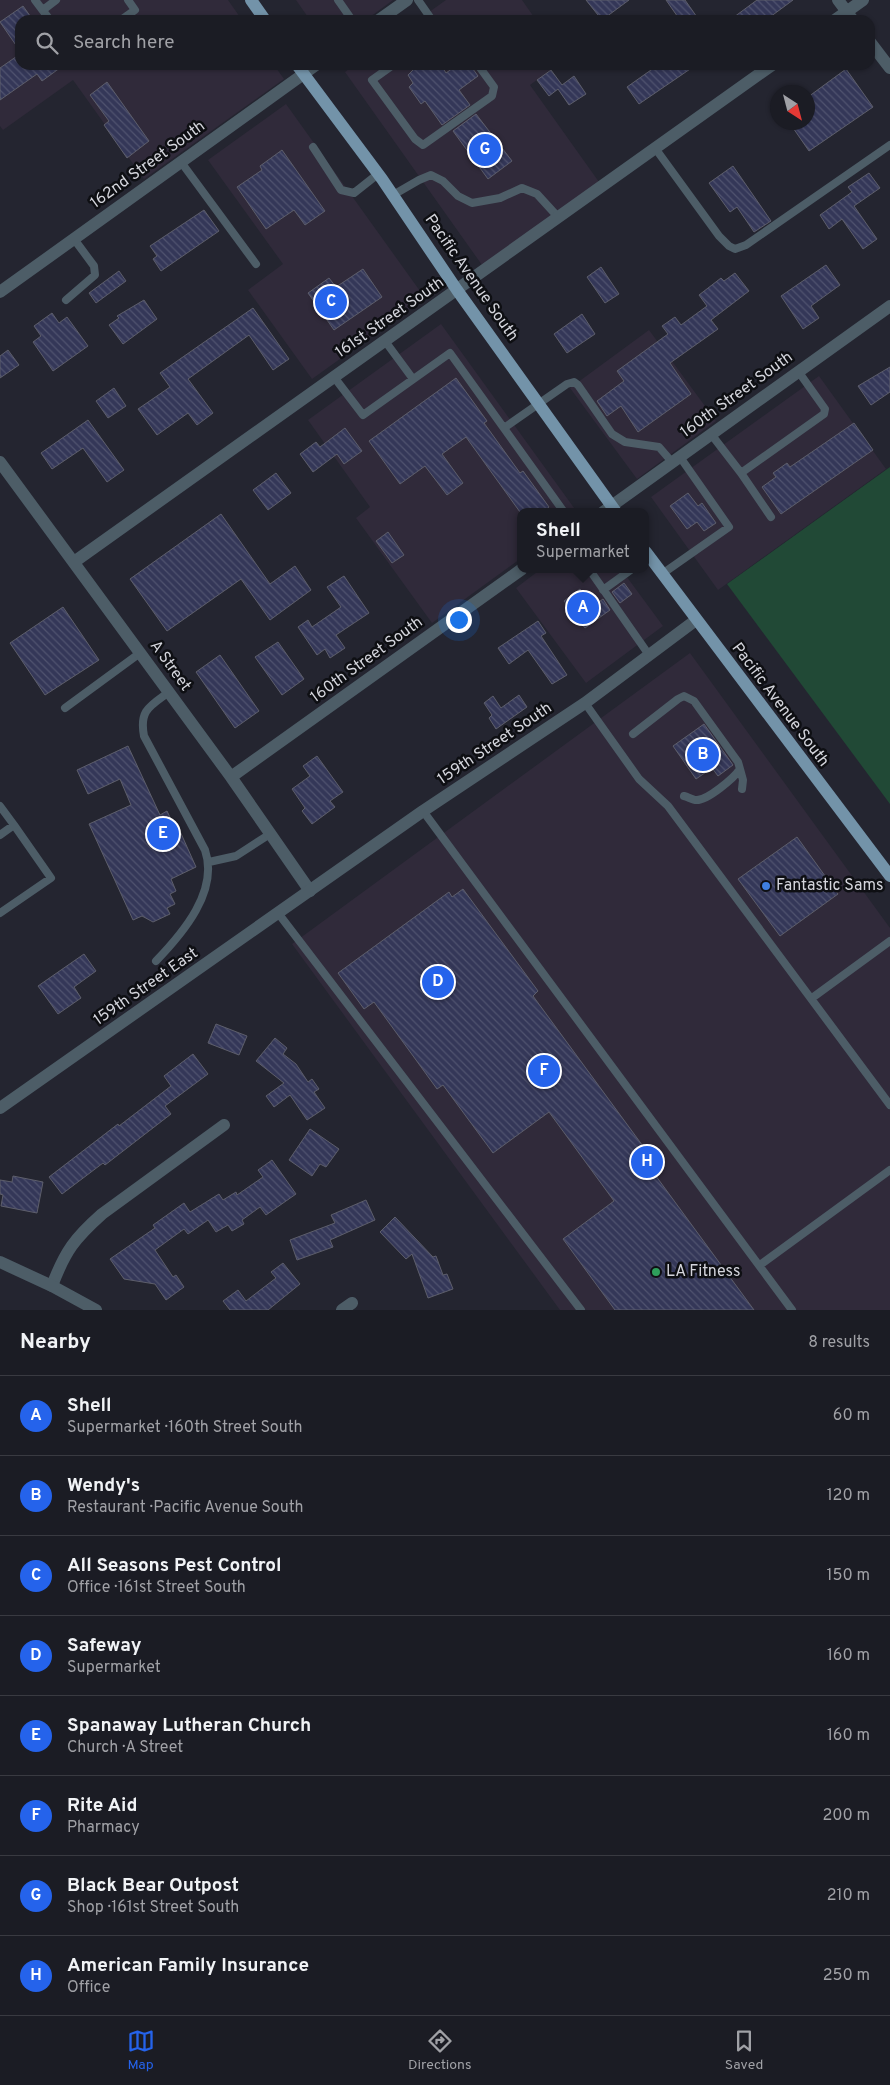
<!DOCTYPE html>
<meta charset="utf-8">
<style>
:root{--surface:#1b1c24;--page:#24252c;--text:#f1f3f6;--muted:#a0a1a6;--line:#393a41;--accent:#2563eb}
body{margin:0;font-family:Overpass,sans-serif;background:var(--page);color:var(--text)}
.compass{position:absolute;left:770px;top:85px;width:45px;height:45px;border-radius:50%;background:var(--surface);box-shadow:0 1px 4px #0004;rotate:144deg}
.you{position:absolute;left:458px;top:619px;width:18px;height:18px;margin:-12px;border:4px solid #fff;border-radius:50%;background:#1a73e8;box-shadow:0 0 0 8px #1a73e833}
.badge{display:grid;place-items:center;width:32px;height:32px;border-radius:50%;background:var(--accent);color:#fff;font-size:16px;font-weight:700}
.pin{position:absolute;translate:-50% -50%;border:2px solid #fff;box-shadow:0 1px 5px #0006}
.popup{position:absolute;left:517px;top:508px;width:132px;height:65px;box-sizing:border-box;display:grid;place-content:center;border-radius:10px;background:var(--surface);filter:drop-shadow(0 1px 4px #0005);font-size:16px;white-space:nowrap;color:var(--muted)}
.popup b{font-size:19px;color:var(--text)}
.popup::after{content:'';position:absolute;left:50%;top:100%;margin-left:-10px;border:10px solid transparent;border-top-color:var(--surface)}
.list{margin:0;padding:0;list-style:none}
h2{display:flex;justify-content:space-between;align-items:center;height:65px;margin:0;padding:0 20px;font-size:21px}
h2 small{font-size:16px;font-weight:400;color:var(--muted)}
.list li{display:grid;grid-template-columns:32px 1fr auto;gap:15px;align-items:center;box-sizing:border-box;height:80px;padding:0 20px;border-top:1px solid var(--line)}
.list b{display:block;font-size:19px;white-space:nowrap}
.list p{margin:0;font-size:16px;white-space:nowrap;color:var(--muted)}
.list em{font-size:16px;font-style:normal;color:var(--muted)}
.icon{flex:none;width:28px;height:28px;fill:none;stroke:currentColor;stroke-width:2;stroke-linecap:round;stroke-linejoin:round}
.map{position:relative;flex:none;width:890px;height:1310px;overflow:hidden}
.search{position:absolute;background:var(--surface);box-shadow:0 1px 4px #0004;left:15px;right:15px;top:15px;height:55px;display:flex;align-items:center;gap:12px;box-sizing:border-box;padding:0 18px;border-radius:15px;color:var(--muted);font-size:19px}
.sheet{height:705px;background:var(--surface)}
nav{display:flex;justify-content:space-around;align-items:center;box-sizing:border-box;height:70px;border-top:1px solid var(--line);background:var(--surface);font-size:14px;color:var(--muted)}
nav a{display:grid;justify-items:center;gap:2px}
nav .on{color:var(--accent)}
.map>svg:first-child{display:block}
</style>
<div class="map">
<svg width="890" height="1310" viewBox="0 0 890 1310">
<defs>
<pattern id="building-back-hatch" width="6" height="6" patternUnits="userSpaceOnUse" patternTransform="scale(1.25)"><rect width="6" height="6" fill="#343758"/><path d="M-1 5l2 2M0 0l6 6M5-1l2 2" fill="none" stroke="#50536f"/></pattern>
</defs>
<rect width="100%" height="100%" fill="#242530"/>
<!-- commercial -->
<path fill="#302a3a" d="M0,0H228L242,20H20V65H274L284,79L144,179L73,80L3,130L0,126Z
M296,0H393L366,20H310Z
M446,0H522L536,20H418Z
M354,65H557L530,85L599,182L482,265L345,72Z
M286,104L425,298L312,379L248,290L283,264L208,160Z
M441,324L577,512H520V559L432,623L356,518L370,507L308,420Z
M649,330L716,421L637,479L570,388Z
M819,376L886,469L718,590L651,497Z
M541,569H621L663,626L586,683L516,588Z
M690,653L890,928V1310H560L292,944Z"/>
<!-- green -->
<path fill="#214936" d="M890,467V804L727,584Z"/>
<!-- building -->
<path fill="url(#building-back-hatch)" stroke="#5d5e6b" d="M586,0H629L602,20Z
M666,0H685L699,20H680Z
M757,0H793L766,20H730Z
M23,6L33,20H20V51L0,22Z
M20,54V65H64L42,81L37,74L0,100V68Z
M418,65H441L446,73L457,65H470L478,76L459,90L470,105L442,125L425,101L421,104L409,87L413,83L408,75Z
M658,65H696L639,104L627,87Z
M846,69L873,107L809,151L789,122H808V97Z
M551,70L562,85L574,76L586,94L569,105L558,89L549,96L537,80Z
M107,82L149,141L127,158L104,125L109,121L90,95Z
M476,114L512,161L488,179L453,131Z
M282,150L325,211L305,225L294,210L266,229L237,187L262,170L260,166Z
M733,166L771,221L754,232L737,207L730,212L709,183Z
M869,173L880,188L854,206L877,239L863,249L842,219L829,229L820,215L852,192L848,187Z
M204,210L219,231L161,271L153,259L157,256L150,246Z
M826,265L840,285L811,306L819,318L803,329L781,296Z
M601,267L619,294L605,303L587,277Z
M363,269L382,297L334,330L308,293L329,278L336,287Z
M119,271L126,281L96,303L89,293Z
M735,273L749,291L711,320L718,329L670,363L691,394L638,432L621,406L607,416L597,401L624,381L617,371L668,334L662,326L675,317L681,325L707,306L699,295L721,278L724,281Z
M144,300L157,319L123,344L109,325L119,318L117,316Z
M253,308L289,359L273,370L249,335L188,379L213,413L197,425L188,413L157,435L138,409L170,387L160,373Z
M52,313L59,323L67,317L88,346L53,371L33,342L41,336L34,326Z
M582,314L595,334L567,353L554,334Z
M8,350L19,365L0,378V356Z
M890,367V392L871,405L858,386Z
M456,378L487,421L484,423L520,473L523,471L549,507L543,512H520L466,437L442,454L463,483L447,495L425,466L400,484L369,441Z
M114,388L126,406L108,418L96,401Z
M88,420L124,470L107,482L83,448L52,469L41,453Z
M854,423L873,450L781,514L762,487L776,477L773,473L787,463L790,467Z
M345,428L362,451L344,464L337,454L313,472L300,454L316,442L320,447Z
M276,473L291,493L268,510L253,490Z
M688,493L698,506L702,503L716,523L704,531L697,522L687,529L670,506Z
M221,514L270,584L295,566L311,590L270,620L241,579L167,631L130,579Z
M388,532L404,555L392,563L376,541Z
M344,576L369,613L336,635L345,648L330,658L325,649L317,655L298,627L308,620L312,627L341,607L327,587Z
M624,583L632,594L620,603L612,592Z
M580,589L593,606L603,599L610,610L585,628L564,601Z
M63,607L99,660L45,695L10,643Z
M538,621L546,633L541,636L567,675L552,684L528,650L509,664L498,648Z
M278,642L304,679L282,695L255,657Z
M220,655L259,711L235,728L196,672Z
M519,695L527,707L496,729L489,718L492,715L484,703L493,696L501,708Z
M704,724L733,765L718,776L712,768L696,779L673,746Z
M128,746L160,815L167,811L176,830L179,829L196,867L171,879L176,891L170,894L175,904L167,908L170,914L153,922L142,916L133,920L89,824L131,805L120,779L88,794L77,770Z
M317,756L343,792L330,801L335,807L312,824L302,811L305,808L292,789L310,776L303,766Z
M797,837L838,894L780,936L738,879Z
M463,889L538,991L533,996L659,1168L653,1172L754,1310H615L563,1239L614,1201L549,1112L493,1153L443,1085L437,1089L374,1002L364,1009L338,973L449,892L452,897Z
M84,954L96,971L74,987L81,998L58,1014L38,986Z
M216,1024L247,1036L239,1055L208,1043Z
M275,1038L287,1048L283,1054L296,1064L308,1082L312,1079L319,1089L314,1092L325,1108L307,1120L290,1095L274,1107L266,1096L284,1083L256,1061Z
M193,1054L208,1074L165,1106L171,1114L105,1165L103,1163L62,1194L49,1177L118,1124L119,1126L171,1086L164,1076Z
M310,1129L339,1149L326,1167L320,1164L312,1176L289,1160Z
M272,1160L296,1194L266,1215L260,1207L242,1220L244,1224L232,1231L228,1225L216,1232L208,1220L188,1234L184,1229L155,1250L173,1277L176,1275L184,1287L166,1300L155,1284L124,1279L110,1259L155,1228L153,1225L184,1203L190,1212L219,1194L223,1200L236,1192L237,1195L263,1177L258,1170Z
M13,1176L43,1182L37,1213L1,1206L3,1195L0,1194V1180L12,1182Z
M366,1200L375,1220L330,1240L333,1247L297,1260L290,1240L335,1223L331,1215Z
M395,1217L433,1257L436,1256L443,1275L447,1274L453,1289L428,1298L412,1254L406,1259L380,1232Z
M283,1263L300,1284L268,1310H230L223,1301L238,1290L246,1301L276,1278L271,1272Z"/>
<g fill="none" stroke-linecap="round" stroke-linejoin="round">
<!-- service -->
<path stroke="#4d5d67" stroke-width="8" d="M35,0L50,20
M338,0L352,20
M418,0L432,20
M43,10L56,0
M121,20L135,10L128,0
M393,65L372,80L415,139L423,145L492,96L494,87L478,65
M313,147L341,190L354,193L378,174
M655,148L719,236L729,246L735,249L746,245L890,145
M181,162L256,264
M393,195L419,180L431,175L443,181L458,196L472,203L500,198L522,188L537,194L558,217
M66,300L95,275L94,266L74,239
M385,341L413,379
M334,377L363,415L450,353L564,512
M504,428L567,384L574,382L578,385L612,434L625,442L659,447L672,462
M711,434L741,473
M771,517L741,473L824,414L825,409L798,371
M589,569L649,655
M662,574L729,527L680,457
M603,590L632,569
M585,703L639,779L668,806L890,1105
M65,708L140,653
M633,734L678,699L684,696L694,701L738,762L740,769C734,778 707,801 696,800C693,800 688,797 684,796
M740,769L743,780L742,789
M0,806L14,825
M423,811L792,1310
M0,835L14,825L51,878L0,913
M209,862L236,856L270,834
M278,913L581,1310
M156,961C183,933 219,891 205,850L144,736C139,710 150,706 169,692
M812,998L890,941
M760,1265L890,1170"/>
<!-- minor -->
<path stroke="#4d5d67" stroke-width="12" d="M838,0L853,20
M379,20L407,0
M835,20L863,0
M870,42L890,68
M0,292L316,65
M0,462L231,777L310,891
M603,512L890,306
M74,562L772,65
M231,777L522,569
M52,1286C65,1251 75,1238 102,1214L224,1125
M342,1310L352,1303"/>
<!-- tertiary -->
<path stroke="#4d5d67" stroke-width="12" d="M0,1108L423,811L585,703L696,620
M0,1262L52,1286L96,1310"/>
<!-- primary -->
<path stroke="#7393a9" stroke-width="12" d="M251,0L265,20
M297,65L382,179L457,290L616,512
M646,552L890,876"/>
</g>
<!-- markers -->
<circle fill="#3f7fe0" stroke="#0e0f13" stroke-width="2" cx="766" cy="886" r="5"/>
<circle fill="#2e9e5b" stroke="#0e0f13" stroke-width="2" cx="656" cy="1272" r="5"/>
<g text-anchor="middle" dominant-baseline="central" stroke-width="5" stroke-linejoin="round" paint-order="stroke">
<!-- street labels -->
<g font-size="16" fill="#d4d5dc" stroke="#0e0f13">
<text transform="translate(148 165) rotate(-36)">162nd Street South</text>
<text transform="translate(471 278) rotate(55)">Pacific Avenue South</text>
<text transform="translate(390 318) rotate(-35)">161st Street South</text>
<text transform="translate(737 395) rotate(-36)">160th Street South</text>
<text transform="translate(367 660) rotate(-36)">160th Street South</text>
<text transform="translate(170 666) rotate(54)">A Street</text>
<text transform="translate(780 705) rotate(53)">Pacific Avenue South</text>
<text transform="translate(495 744) rotate(-34)">159th Street South</text>
<text transform="translate(146 987) rotate(-35)">159th Street East</text>
</g>
<!-- poi labels -->
<g font-size="16" fill="#d4d5dc" stroke="#0e0f13" text-anchor="start">
<text x="776" y="886">Fantastic Sams</text>
<text x="666" y="1272">LA Fitness</text>
</g>
</g>
</svg>
<svg class="compass" viewBox="-18 -18 36 36"><path d="M0-13l5 13h-10z" fill="#e53935"/><path d="M0 13l5-13h-10z" fill="#a0a1a6"/></svg>
<div class="you"></div>
<div class="pin badge" style="left:583px;top:608px">A</div>
<div class="popup"><b>Shell</b>Supermarket</div>
<div class="pin badge" style="left:703px;top:755px">B</div>
<div class="pin badge" style="left:331px;top:302px">C</div>
<div class="pin badge" style="left:438px;top:982px">D</div>
<div class="pin badge" style="left:163px;top:834px">E</div>
<div class="pin badge" style="left:544px;top:1071px">F</div>
<div class="pin badge" style="left:485px;top:150px">G</div>
<div class="pin badge" style="left:647px;top:1162px">H</div>
<div class="search"><svg class="icon" aria-label="search" viewBox="0 0 24 24"><circle cx="10" cy="10" r="6"/><path d="M15 15l6 6"/></svg>Search here</div>
</div>
<section class="sheet">
<h2>Nearby<small>8 results</small></h2>
<ul class="list">
<li><span class="badge">A</span><div><b>Shell</b><p>Supermarket · 160th Street South</p></div><em>60 m</em></li>
<li><span class="badge">B</span><div><b>Wendy's</b><p>Restaurant · Pacific Avenue South</p></div><em>120 m</em></li>
<li><span class="badge">C</span><div><b>All Seasons Pest Control</b><p>Office · 161st Street South</p></div><em>150 m</em></li>
<li><span class="badge">D</span><div><b>Safeway</b><p>Supermarket</p></div><em>160 m</em></li>
<li><span class="badge">E</span><div><b>Spanaway Lutheran Church</b><p>Church · A Street</p></div><em>160 m</em></li>
<li><span class="badge">F</span><div><b>Rite Aid</b><p>Pharmacy</p></div><em>200 m</em></li>
<li><span class="badge">G</span><div><b>Black Bear Outpost</b><p>Shop · 161st Street South</p></div><em>210 m</em></li>
<li><span class="badge">H</span><div><b>American Family Insurance</b><p>Office</p></div><em>250 m</em></li>
</ul>
</section>
<nav>
<a class="on"><svg class="icon" aria-label="map" viewBox="0 0 24 24"><path d="M3 6l6-2 6 2 6-2v14l-6 2-6-2-6 2zM9 4v14M15 6v14"/></svg>Map</a>
<a><svg class="icon" aria-label="directions" viewBox="0 0 24 24"><path d="M12 3l9 9-9 9-9-9zM9 14v-3h6M13 9l2 2-2 2"/></svg>Directions</a>
<a><svg class="icon" aria-label="saved" viewBox="0 0 24 24"><path d="M7 4h10v16l-5-4-5 4z"/></svg>Saved</a>
</nav>
